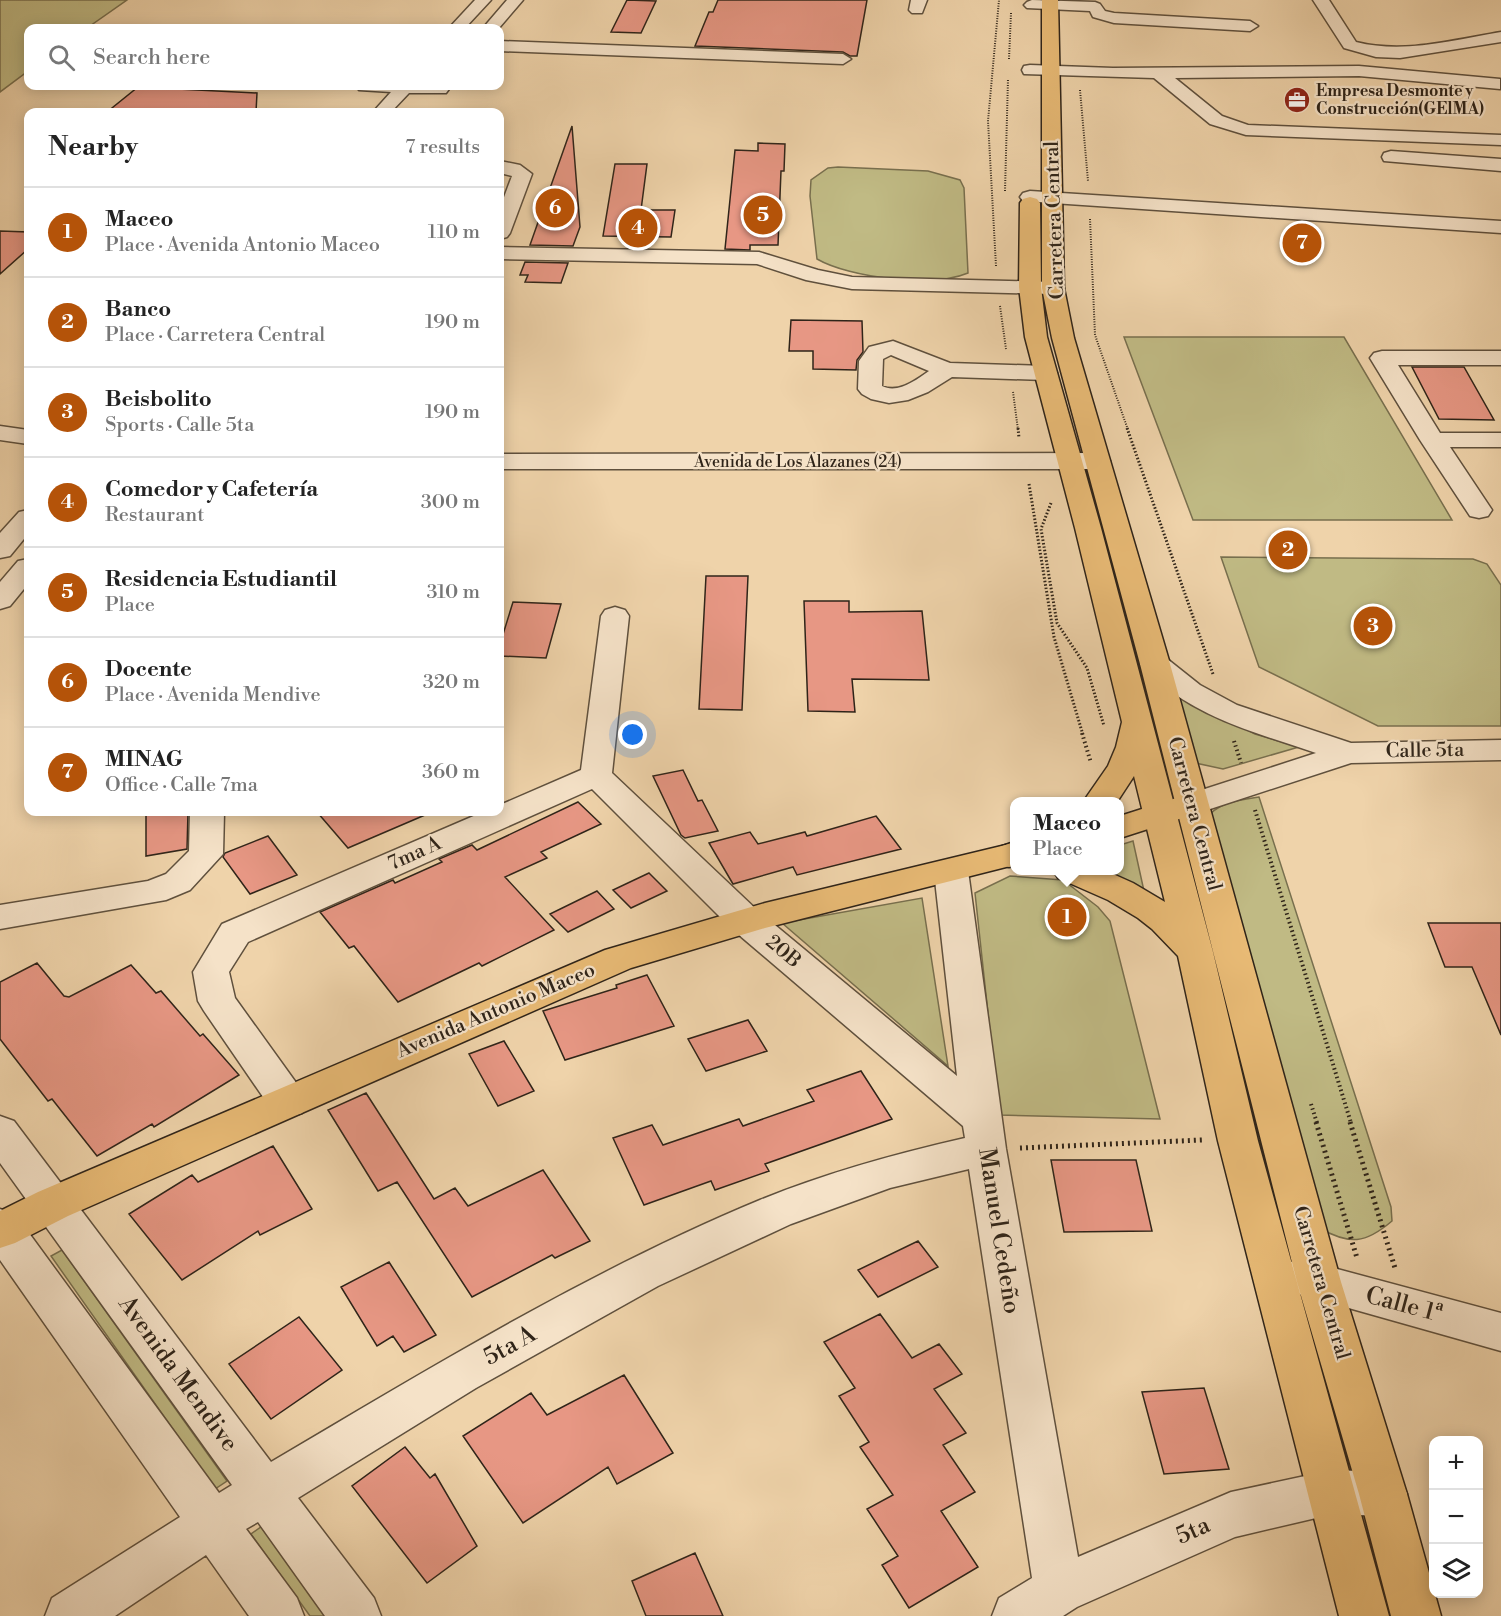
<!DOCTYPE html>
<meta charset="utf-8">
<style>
:root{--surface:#fff;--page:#f2f2f2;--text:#222;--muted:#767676;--line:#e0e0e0;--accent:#b45309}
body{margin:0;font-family:"Libre Bodoni",serif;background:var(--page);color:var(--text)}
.controls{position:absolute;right:18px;bottom:18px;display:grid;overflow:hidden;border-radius:12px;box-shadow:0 3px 15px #0003}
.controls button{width:54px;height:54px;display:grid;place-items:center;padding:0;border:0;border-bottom:2px solid var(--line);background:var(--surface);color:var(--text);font:30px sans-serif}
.you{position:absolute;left:633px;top:735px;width:21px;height:21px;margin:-15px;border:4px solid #fff;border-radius:50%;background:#1a73e8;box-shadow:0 0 0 9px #1a73e833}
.badge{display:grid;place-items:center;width:39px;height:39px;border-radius:50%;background:var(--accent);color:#fff;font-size:20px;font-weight:700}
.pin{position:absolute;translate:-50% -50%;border:3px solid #fff;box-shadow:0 2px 6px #0006}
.popup{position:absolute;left:1010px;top:797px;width:114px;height:78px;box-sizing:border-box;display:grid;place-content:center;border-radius:12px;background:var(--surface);filter:drop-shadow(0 2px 4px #0005);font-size:20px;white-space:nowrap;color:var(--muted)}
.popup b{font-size:22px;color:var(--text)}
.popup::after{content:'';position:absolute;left:50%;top:100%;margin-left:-12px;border:12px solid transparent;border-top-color:var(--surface)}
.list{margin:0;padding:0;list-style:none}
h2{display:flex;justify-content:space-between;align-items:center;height:78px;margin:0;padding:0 24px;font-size:26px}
h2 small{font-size:20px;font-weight:400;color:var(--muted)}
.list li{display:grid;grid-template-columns:39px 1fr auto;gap:18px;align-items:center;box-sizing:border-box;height:90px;padding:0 24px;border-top:2px solid var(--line)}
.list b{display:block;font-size:22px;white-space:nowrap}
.list p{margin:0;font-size:20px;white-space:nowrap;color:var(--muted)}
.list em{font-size:20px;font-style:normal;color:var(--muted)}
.icon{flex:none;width:33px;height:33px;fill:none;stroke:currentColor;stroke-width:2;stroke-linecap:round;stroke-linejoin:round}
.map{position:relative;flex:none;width:1501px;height:1616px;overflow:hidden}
.search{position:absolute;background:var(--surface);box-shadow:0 3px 15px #0003;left:24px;top:24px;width:480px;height:66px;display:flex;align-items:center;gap:15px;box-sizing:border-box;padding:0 21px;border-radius:12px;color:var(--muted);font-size:22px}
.panel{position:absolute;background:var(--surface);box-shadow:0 3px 15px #0003;left:24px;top:108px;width:480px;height:708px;border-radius:12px}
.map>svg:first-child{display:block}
</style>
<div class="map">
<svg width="1501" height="1616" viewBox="0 0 1501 1616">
<rect width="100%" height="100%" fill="#efd3aa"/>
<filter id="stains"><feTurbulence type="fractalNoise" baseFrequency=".00333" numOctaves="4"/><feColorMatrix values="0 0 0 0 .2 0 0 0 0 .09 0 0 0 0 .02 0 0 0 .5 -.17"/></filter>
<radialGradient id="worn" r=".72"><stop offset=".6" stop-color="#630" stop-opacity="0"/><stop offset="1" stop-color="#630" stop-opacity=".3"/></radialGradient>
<!-- green -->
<path fill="#c0ba84" stroke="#786f4e" stroke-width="1.5" d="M0,0H127L87,28H28V71L0,92Z
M838,167L928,171L960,180L964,188L968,273C933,288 850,278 817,259L810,196L811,180L828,168Z
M1124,337H1344L1452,520H1193Z
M1221,557L1473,559L1487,564L1501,585V726H1378L1259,667Z
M1172,691L1255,734L1299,747L1223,769L1191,762Z
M1259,797L1391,1207L1392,1221C1365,1244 1350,1245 1319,1228L1204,821C1217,802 1238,800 1259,797Z
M1133,841L1144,891L1098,871L1120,870V845Z
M1010,876L1063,880L1098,907L1110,921L1160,1119L999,1115L975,893Z
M922,898L948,1066L782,923Z
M62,1250L227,1481L215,1489L51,1256Z
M265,1524L333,1616H310L251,1534Z"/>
<!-- building -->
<path fill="#e79784" stroke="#2f2419" stroke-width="1.5" d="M627,0L656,1L641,33L611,32Z
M718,0H867L857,56H850L843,52L695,46L709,12H713Z
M138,87L257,93L256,112H107Z
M572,126L580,227L573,246L530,245Z
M758,143L785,144L784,171H781L778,245H750V250L725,249L735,150L758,151Z
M615,164H647L641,210H675L671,237L603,236Z
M0,231L28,232V249L0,274Z
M525,262L568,263L561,283L525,282L528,275H520Z
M791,320L862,321L863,352L857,360L856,370L813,369V351H789Z
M1412,367H1464L1494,420L1439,419Z
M706,576H748L742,710L699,709Z
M804,601H849V612L922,611L929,680L852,679L855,712L808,711Z
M513,602L561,604L546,658L500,656V644Z
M683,770L698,801L702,800L718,831L685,838L681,835L653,776Z
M578,802L601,824L541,852L547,858L505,877L554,930L482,966L479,963L398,1002L354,946L349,948L320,912L393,880L395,883L442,862L439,859L472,845L477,850Z
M146,812H188L187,849L146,856Z
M317,812H432L348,848Z
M876,816L901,849L797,875L793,867L733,884L709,843L750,832L758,844L805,832L807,836Z
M268,836L297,875L250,894L223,857L225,853Z
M649,873L667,891L631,908L613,890Z
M597,891L614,909L568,932L550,914Z
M1428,923H1501V1035L1472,967H1445Z
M37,963L64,996L69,997L131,965L156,993L161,991L200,1036L203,1034L239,1075L154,1127L152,1124L97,1156L52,1099L48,1101L0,1039V982Z
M647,975L674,1026L565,1060L543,1011L617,988L616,985Z
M748,1020L767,1051L706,1071L688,1039Z
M504,1041L534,1091L498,1106L469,1054Z
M861,1071L892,1119L765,1164L769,1171L715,1190L711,1181L644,1205L613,1138L652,1125L663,1145L739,1119L743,1126L814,1101L807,1090Z
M366,1093L434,1199L455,1188L468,1206L543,1170L590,1241L555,1258L552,1255L472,1297L397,1182L378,1191L328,1110Z
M273,1146L312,1209L260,1235L258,1231L182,1280L129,1214L192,1175L198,1182Z
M1051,1160H1136L1152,1231L1064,1232Z
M918,1241L938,1267L878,1297L858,1270Z
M389,1262L436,1335L404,1352L393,1336L377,1346L341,1287Z
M880,1314L912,1358L939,1344L962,1374L934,1389L966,1433L943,1445L975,1492L941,1511L978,1567L909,1608L882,1565L898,1556L867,1509L893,1495L860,1447L869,1442L839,1396L855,1388L824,1342Z
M299,1317L342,1370L271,1419L229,1364Z
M624,1375L673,1453L617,1484L608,1467L523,1523L463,1436L531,1393L547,1415Z
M1204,1388L1229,1469L1164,1474L1142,1392Z
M405,1447L430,1478L435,1474L477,1546L427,1583L352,1486Z
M695,1553L723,1616H646L632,1581Z"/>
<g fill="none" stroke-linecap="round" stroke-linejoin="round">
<!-- minor casing -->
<g stroke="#5f503d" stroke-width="3">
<path id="minor" d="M475,0H491L465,28H449Z
M507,0H523L499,28H483Z
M911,0H927L922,13H912L909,10Z
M1032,0L1095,2L1100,4L1105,11L1114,13L1250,21L1258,26L1250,31L1114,23L1093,17L1090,11L1027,8L1024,5L1027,2Z
M1313,0H1329L1356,42C1404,54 1453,40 1501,32V42L1400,58L1376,57L1344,48Z
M500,41L843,54L851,59L843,64L500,51Z
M1030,65L1113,68L1359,66L1500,79V89L1359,76L1175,78L1222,116L1248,125L1501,135V145L1246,135L1210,124L1154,78L1024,74L1022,70L1024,66Z
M357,86H446L449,89L446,93H409L391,112H373L391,92L359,90Z
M1391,151L1501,159V171L1384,161L1382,157L1384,153Z
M500,161L520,165L532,174L510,233L507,237L500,239V208L512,176L500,173Z
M1030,191L1501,221V233L1023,201L1020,197L1023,193Z
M500,247L759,252L818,270L852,277L1053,282L1061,283L1064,288L1061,293L1053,294L852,289L806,280L757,264L500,259Z
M893,341L950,363L1045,366L1053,368L1057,373L1053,378L1045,380L952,377L928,392L908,400L889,403L871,399L862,394L858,389L859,361L869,347ZM891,355L929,371C916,380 898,394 882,386L883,359Z
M1382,351H1501V365H1398L1440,433H1501V447H1450L1492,510L1488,516L1479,518L1470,516L1420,440L1370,358L1374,353Z
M0,426L28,430V444L0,440Z
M1097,453L1106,456L1110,461L1106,466L1097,469H500V454Z
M28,510V534L10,556L0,558V533L19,512Z
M28,559V584L10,606L0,609V582L18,561Z
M615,607L625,610L629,616L612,773L758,911L957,1076L934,871L939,863L951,859L963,863L968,871L1006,1149L1078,1557L1231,1492L1333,1470L1383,1472L1400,1478L1407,1494L1400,1510L1383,1516L1333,1514L1235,1537L1077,1607L1063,1616H992L999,1598L1032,1578L969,1169L890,1188L791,1224L658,1286L476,1388L298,1498L374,1598L381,1616H325L258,1522L246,1529L297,1598L304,1616H249L206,1555L115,1616H45L52,1598L180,1517L0,1260V1209L15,1214L219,1493L232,1485L0,1163V1116L14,1121L271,1462C430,1368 589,1271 760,1200C826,1173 895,1154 965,1138L963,1126L732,929L592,789L248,942L229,972L235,998L302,1091L308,1102L302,1113L288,1117L274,1113L204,1011L198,1001L193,972L222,924L483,812H500V805L581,770L601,616L605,610Z
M1155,655L1166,658L1200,685L1237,705L1351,743L1501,740V760L1351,763L1204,811L1192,815L1180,811L1176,804L1180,797L1316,753C1263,735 1208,721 1164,686C1155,679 1146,673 1140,664L1144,658Z
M190,812H224L223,854L190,890L166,900L0,929V905L148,881L166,874L189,851Z
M1300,1259L1501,1313V1351L1285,1290L1278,1277L1285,1264Z"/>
</g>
<!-- major casing -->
<g stroke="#2f2419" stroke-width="3">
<path id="major" d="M1192,793L1204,797L1208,804L1204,811L1120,838V816Z
M1014,843V865L765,928L631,968L68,1216L15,1243L0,1248V1211L38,1192L605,950L765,903Z"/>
</g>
<!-- highway casing -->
<g stroke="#2f2419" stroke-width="3">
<path id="highway" d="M1042,0H1058L1064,288L1074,338L1170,664L1341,1282L1407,1494L1441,1616H1391L1359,1494L1297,1282L1140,664L1052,338L1042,288Z
M1030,197L1037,199L1040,203L1041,287L1047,337L1101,528L1213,952L1258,1141L1389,1616H1339L1218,1141L1178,956L1152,929L1138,918L1108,900L1058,878L1053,870H1104L1133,883L1165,902L1134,776L1117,802H1083L1108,766L1116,747L1122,722L1075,528L1025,337L1019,287L1020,203L1023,199Z
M1014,842V866L1009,867L997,864L992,856L997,848Z"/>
</g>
<!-- path-far3 -->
<path stroke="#2f2419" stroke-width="2" stroke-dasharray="1 1.5" stroke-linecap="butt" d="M1009,59L1011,13
M1080,90L1088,181
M1005,191L1008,79
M1090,219L1095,335L1128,430
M996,266L988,121L999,0
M1000,306L1006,349
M1013,392L1018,430"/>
<!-- path-far2 -->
<path stroke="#2f2419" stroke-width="3" stroke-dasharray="1.5 2" stroke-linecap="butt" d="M1018,428L1019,438
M1127,428L1213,674
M1029,484L1054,637L1083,735
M1051,503L1041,529L1057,623L1087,668L1104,726"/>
<!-- path-far1 -->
<path stroke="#2f2419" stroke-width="4" stroke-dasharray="1.5 3" stroke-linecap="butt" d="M1082,733L1091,763
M1234,741L1241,763
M1255,810L1351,1123
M1311,1104L1317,1123"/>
<!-- path -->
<path stroke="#2f2419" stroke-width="5" stroke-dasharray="2 4" stroke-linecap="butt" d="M1316,1122L1357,1258
M1350,1122L1395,1268
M1020,1148L1202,1140"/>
<!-- minor -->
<use href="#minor" fill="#f5e2c8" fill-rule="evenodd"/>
<!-- major -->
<use href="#major" fill="#e8ba75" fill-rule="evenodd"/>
<!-- highway -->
<use href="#highway" fill="#e8ba75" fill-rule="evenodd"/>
</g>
<!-- icons -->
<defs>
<g id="office-disc" transform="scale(1.35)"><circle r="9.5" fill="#8f2418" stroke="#f5e2c8"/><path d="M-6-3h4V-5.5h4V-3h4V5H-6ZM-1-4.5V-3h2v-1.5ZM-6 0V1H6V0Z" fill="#fff"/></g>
</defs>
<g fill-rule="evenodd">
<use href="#office-disc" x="1297" y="100"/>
</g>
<g text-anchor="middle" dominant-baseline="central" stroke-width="4.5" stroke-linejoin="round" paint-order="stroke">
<!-- far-poi labels -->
<g font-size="16" font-weight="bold" fill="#2f2419" stroke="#f5e2c8" text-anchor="start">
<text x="1316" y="91">Empresa Desmonte y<tspan x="1316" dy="18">Construcción(GElMA)</tspan></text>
</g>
<!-- far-street labels -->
<g font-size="16" fill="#2f2419" stroke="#f5e2c8">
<text x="798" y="462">Avenida de Los Alazanes (24)</text>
</g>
<!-- street labels -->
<g font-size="20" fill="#2f2419" stroke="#f5e2c8">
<text transform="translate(1055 220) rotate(-92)">Carretera Central</text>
<text transform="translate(1425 751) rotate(-1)">Calle 5ta</text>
<text transform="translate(1194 814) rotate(75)">Carretera Central</text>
<text transform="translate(415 854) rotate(-24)">7ma A</text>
<text transform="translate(783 952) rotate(40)">20B</text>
<text transform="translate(496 1011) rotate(-23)">Avenida Antonio Maceo</text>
<text transform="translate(1321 1283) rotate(74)">Carretera Central</text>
</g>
<!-- near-street labels -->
<g font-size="24" fill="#2f2419" stroke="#f5e2c8">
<text transform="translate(999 1231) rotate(81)">Manuel Cedeño</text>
<text transform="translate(1404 1305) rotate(15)">Calle 1ª</text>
<text transform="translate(510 1346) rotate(-29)">5ta A</text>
<text transform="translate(178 1374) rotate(54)">Avenida Mendive</text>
<text transform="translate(1193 1531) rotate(-24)">5ta</text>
</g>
</g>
<rect width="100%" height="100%" filter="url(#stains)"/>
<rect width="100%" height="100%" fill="url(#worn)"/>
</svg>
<div class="controls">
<button>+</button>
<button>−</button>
<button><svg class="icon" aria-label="layers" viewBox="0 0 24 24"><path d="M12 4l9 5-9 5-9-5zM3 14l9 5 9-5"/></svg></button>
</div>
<div class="you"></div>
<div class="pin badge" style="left:1067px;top:917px">1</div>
<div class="popup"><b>Maceo</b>Place</div>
<div class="pin badge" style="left:1288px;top:550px">2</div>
<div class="pin badge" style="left:1373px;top:626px">3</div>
<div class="pin badge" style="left:638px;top:228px">4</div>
<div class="pin badge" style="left:763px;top:215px">5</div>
<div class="pin badge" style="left:555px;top:208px">6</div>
<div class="pin badge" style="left:1302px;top:243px">7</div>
<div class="search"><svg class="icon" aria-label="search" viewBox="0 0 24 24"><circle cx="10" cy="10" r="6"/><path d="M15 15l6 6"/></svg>Search here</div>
<section class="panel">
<h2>Nearby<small>7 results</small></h2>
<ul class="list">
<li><span class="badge">1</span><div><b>Maceo</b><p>Place · Avenida Antonio Maceo</p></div><em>110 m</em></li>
<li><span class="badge">2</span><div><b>Banco</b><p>Place · Carretera Central</p></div><em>190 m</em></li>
<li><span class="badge">3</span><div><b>Beisbolito</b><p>Sports · Calle 5ta</p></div><em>190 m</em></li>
<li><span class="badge">4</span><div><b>Comedor y Cafetería</b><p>Restaurant</p></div><em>300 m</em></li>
<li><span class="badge">5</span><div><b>Residencia Estudiantil</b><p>Place</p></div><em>310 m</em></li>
<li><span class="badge">6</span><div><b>Docente</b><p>Place · Avenida Mendive</p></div><em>320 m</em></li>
<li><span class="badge">7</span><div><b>MINAG</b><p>Office · Calle 7ma</p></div><em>360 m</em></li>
</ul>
</section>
</div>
